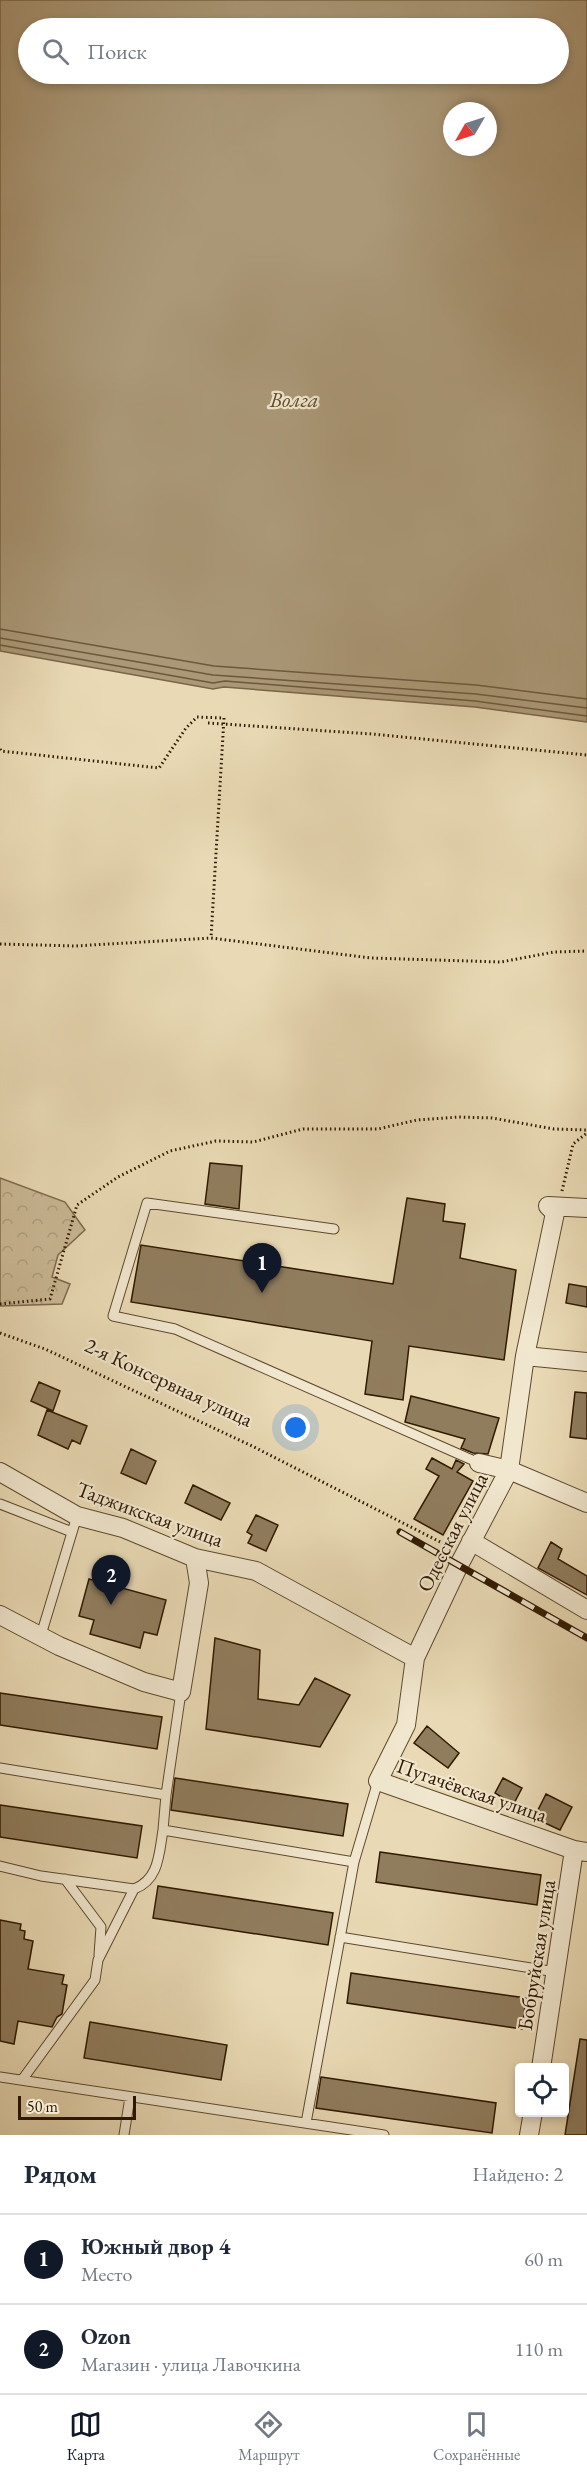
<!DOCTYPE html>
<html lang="ru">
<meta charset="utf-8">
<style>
:root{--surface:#fff;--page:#f6f6f7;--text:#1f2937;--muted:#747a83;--line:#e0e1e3;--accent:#111827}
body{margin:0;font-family:"EB Garamond",serif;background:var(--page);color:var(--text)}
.controls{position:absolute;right:18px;bottom:18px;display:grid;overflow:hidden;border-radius:6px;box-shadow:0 3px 9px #0003}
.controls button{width:54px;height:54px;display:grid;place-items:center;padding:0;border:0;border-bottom:2px solid var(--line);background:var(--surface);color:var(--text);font:30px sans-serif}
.compass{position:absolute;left:443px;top:102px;width:54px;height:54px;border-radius:50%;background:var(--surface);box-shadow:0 3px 9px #0003;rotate:231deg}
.scale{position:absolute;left:18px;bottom:15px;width:118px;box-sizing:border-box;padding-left:6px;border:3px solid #301900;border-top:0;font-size:16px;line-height:21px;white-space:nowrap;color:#301900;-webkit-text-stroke:4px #f1e7cf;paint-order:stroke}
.you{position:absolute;left:296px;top:1428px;width:21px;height:21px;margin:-15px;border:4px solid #fff;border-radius:50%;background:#1a73e8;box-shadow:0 0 0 9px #1a73e833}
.badge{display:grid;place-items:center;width:39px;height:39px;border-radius:50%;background:var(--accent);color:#fff;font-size:20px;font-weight:700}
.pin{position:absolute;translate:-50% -50px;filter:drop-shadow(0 2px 3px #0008)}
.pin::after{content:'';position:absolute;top:32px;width:21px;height:18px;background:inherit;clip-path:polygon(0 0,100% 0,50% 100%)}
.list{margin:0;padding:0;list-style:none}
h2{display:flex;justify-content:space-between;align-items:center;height:78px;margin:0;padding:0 24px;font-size:26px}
h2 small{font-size:20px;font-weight:400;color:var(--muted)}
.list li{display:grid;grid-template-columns:39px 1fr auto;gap:18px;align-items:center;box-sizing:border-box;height:90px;padding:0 24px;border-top:2px solid var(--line)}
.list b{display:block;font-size:22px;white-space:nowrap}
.list p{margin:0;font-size:20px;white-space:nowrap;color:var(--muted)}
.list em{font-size:20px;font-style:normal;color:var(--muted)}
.icon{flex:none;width:33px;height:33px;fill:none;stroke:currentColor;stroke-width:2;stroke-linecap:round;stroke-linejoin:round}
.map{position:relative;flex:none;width:587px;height:2135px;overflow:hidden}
.search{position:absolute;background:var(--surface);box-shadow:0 3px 9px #0003;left:18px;right:18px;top:18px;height:66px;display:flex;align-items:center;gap:15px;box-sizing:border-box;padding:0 21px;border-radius:33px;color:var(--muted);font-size:22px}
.sheet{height:258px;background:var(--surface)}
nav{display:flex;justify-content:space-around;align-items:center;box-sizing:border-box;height:84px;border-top:2px solid var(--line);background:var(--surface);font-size:16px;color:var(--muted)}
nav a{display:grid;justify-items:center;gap:3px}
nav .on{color:var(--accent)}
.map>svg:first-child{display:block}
</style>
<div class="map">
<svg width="587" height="2135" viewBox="0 0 587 2135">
<defs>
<pattern id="forest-crowns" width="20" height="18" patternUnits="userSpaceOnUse" patternTransform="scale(1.5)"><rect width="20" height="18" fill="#cab996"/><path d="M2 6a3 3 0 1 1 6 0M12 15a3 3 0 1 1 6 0" fill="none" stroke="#ae9e80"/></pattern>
</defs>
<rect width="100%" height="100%" fill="#e9dab5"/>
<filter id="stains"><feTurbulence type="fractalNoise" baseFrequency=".00333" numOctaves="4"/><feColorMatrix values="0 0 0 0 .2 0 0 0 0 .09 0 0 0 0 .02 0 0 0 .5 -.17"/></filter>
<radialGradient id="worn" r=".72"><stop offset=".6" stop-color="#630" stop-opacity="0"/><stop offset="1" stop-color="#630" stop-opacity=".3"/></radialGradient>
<!-- forest -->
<path fill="url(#forest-crowns)" stroke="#7d694b" stroke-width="1.5" d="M0,1178L65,1202L85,1230L58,1255L52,1277L70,1284L62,1304L0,1306Z"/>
<!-- water -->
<path fill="#aa9877" stroke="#796547" stroke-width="1.5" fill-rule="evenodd" d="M0,0H587V722L475,707L224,687L213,689L0,651ZM28,28H558V74H28ZM452,111H488V147H452Z"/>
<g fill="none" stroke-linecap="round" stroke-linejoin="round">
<!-- shore -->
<path stroke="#6d583c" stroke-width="1.5" d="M0,629L214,666L476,685L587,699
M0,638L213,675L476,694L587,708
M0,645L213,683L225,681L475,701L587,716"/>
</g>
<!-- building -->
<path fill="#907d5e" stroke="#301900" stroke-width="1.5" d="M210,1163L242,1166L239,1209L205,1204Z
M407,1198L445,1204L443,1221L465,1224L460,1258L516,1270L504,1360L409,1346L403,1400L365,1394L372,1341L131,1302L141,1245L393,1284Z
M569,1284L587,1287V1307L566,1303Z
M39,1382L60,1391L53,1411L31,1401Z
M575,1392L587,1393V1439L570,1437Z
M411,1396L499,1418L488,1454L473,1453L461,1448L465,1439L405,1422Z
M47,1410L87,1426L80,1444L72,1440L68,1449L38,1435Z
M131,1449L156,1461L146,1484L121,1473Z
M432,1458L452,1469L456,1460L464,1464L457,1472L473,1481L443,1535L414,1519L439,1476L426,1469Z
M193,1485L230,1503L221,1520L185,1503Z
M256,1515L278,1525L266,1551L248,1543L252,1535L247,1532Z
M551,1542L562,1549L558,1559L587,1576V1595L538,1568Z
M89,1579L166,1600L157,1635L144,1632L140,1648L90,1634L94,1620L79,1616Z
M215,1638L260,1650L258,1699L299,1705L315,1678L350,1695L320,1747L206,1729Z
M0,1693L162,1717L157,1749L0,1725Z
M427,1726L459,1753L448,1768L414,1743Z
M175,1778L348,1804L343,1836L171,1810Z
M503,1778L522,1788L511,1809L500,1803L503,1798L495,1793Z
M546,1794L572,1807L560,1830L534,1818Z
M0,1805L142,1826L137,1858L0,1837Z
M380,1852L541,1875L537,1905L376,1882Z
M158,1886L333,1913L328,1945L153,1918Z
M0,1920L21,1924L20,1930L25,1931L24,1939L33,1941L28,1969L64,1975L62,1984L67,1985L62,2014L57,2017L52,2027L18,2021L14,2044L0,2041Z
M351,1973L526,1998L522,2029L347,2003Z
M90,2022L227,2045L221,2080L84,2058Z
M580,2039L587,2040V2135H565Z
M321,2077L496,2103L492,2133L316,2108Z"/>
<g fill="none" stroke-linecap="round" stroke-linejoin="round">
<!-- lane casing -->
<g stroke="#5e492d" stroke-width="11">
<path id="lane" d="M334,1229L147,1203L113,1316L175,1329L479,1463
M0,1504L72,1532
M41,1635L77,1516
M0,1768L166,1795L181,1692
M166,1795L163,1830L354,1862
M0,1866L41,1876L134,1889L98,1960L95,1980L22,2080
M65,1879L101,1927L99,1955
M134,1889C159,1880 159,1854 163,1830
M340,1937L556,1972
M0,2077L384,2135
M306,2123L354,1862L378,1781
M124,2135L130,2097"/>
</g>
<!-- street casing -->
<g stroke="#5e492d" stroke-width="20">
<path id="street" d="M548,1206L555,1213L525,1356L509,1470L459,1565L415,1658L406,1725L378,1781L574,1850L587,1852
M548,1206L587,1208
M525,1356L587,1362
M479,1463L509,1470L587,1503
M0,1472L77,1516L123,1528L195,1558L256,1571L415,1658
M471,1541L587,1610
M0,1615L59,1646L144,1682L181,1692L199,1583L195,1558
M541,2068L574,1850
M529,2135L533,2112"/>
</g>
<!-- path -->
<path stroke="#301900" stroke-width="3" stroke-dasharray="1.5 3" stroke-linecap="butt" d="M208,723L372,734L587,755
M0,749L1,751L159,768L186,728L197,717L224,718L211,938
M0,944L75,946L211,938L371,958L501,962L554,952L587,951
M562,1191L573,1144L587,1133
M0,1304L50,1299L77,1205L118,1177L170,1151L216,1141L253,1142L303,1129H378L417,1120L459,1117L492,1118L554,1129L587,1130
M0,1333L45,1349L252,1446L450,1547"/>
<!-- lane -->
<use href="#lane" stroke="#f1e7cf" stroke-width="9"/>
<!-- street -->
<use href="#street" stroke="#f1e7cf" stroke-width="18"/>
<!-- rail casing -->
<g stroke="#301900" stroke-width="7">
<path id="rail" d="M400,1532L587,1638"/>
</g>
<!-- rail -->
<use href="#rail" stroke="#f1e7cf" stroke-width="4.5" stroke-dasharray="14" stroke-linecap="butt"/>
</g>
<g text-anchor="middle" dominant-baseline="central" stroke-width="4.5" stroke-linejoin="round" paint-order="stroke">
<!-- street labels -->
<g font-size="21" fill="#301900" stroke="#f1e7cf">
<text transform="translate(169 1382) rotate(25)">2-я Консервная улица</text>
<text transform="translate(150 1514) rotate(20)">Таджикская улица</text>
<text transform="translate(452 1532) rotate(-63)">Одесская улица</text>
<text transform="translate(472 1790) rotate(19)">Пугачёвская улица</text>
<text transform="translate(536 1955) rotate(-81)">Бобруйская улица</text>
</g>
<!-- water labels -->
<g font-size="22" font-style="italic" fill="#614c30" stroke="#f1e7cf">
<text x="294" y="399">Волга</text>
</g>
</g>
<rect width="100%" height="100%" filter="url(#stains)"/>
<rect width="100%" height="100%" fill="url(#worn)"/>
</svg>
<div class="controls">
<button><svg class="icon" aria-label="locate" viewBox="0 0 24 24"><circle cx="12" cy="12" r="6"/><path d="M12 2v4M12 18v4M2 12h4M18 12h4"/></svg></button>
</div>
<svg class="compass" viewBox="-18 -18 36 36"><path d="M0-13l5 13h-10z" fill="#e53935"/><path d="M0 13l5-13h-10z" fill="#747a83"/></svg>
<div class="scale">50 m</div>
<div class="you"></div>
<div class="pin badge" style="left:262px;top:1293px">1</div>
<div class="pin badge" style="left:111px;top:1605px">2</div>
<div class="search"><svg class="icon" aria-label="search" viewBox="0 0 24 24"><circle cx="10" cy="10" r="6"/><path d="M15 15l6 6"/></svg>Поиск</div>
</div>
<section class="sheet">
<h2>Рядом<small>Найдено: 2</small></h2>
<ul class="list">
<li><span class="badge">1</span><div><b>Южный двор 4</b><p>Место</p></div><em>60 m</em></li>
<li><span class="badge">2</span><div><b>Ozon</b><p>Магазин · улица Лавочкина</p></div><em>110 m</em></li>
</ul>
</section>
<nav>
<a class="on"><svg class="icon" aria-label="map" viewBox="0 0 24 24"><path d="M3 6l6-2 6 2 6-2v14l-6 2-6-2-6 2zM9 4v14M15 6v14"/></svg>Карта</a>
<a><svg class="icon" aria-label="directions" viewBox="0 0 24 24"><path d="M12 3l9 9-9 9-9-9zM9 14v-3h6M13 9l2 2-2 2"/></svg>Маршрут</a>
<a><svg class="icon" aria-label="saved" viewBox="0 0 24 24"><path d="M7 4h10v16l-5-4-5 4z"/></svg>Сохранённые</a>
</nav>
